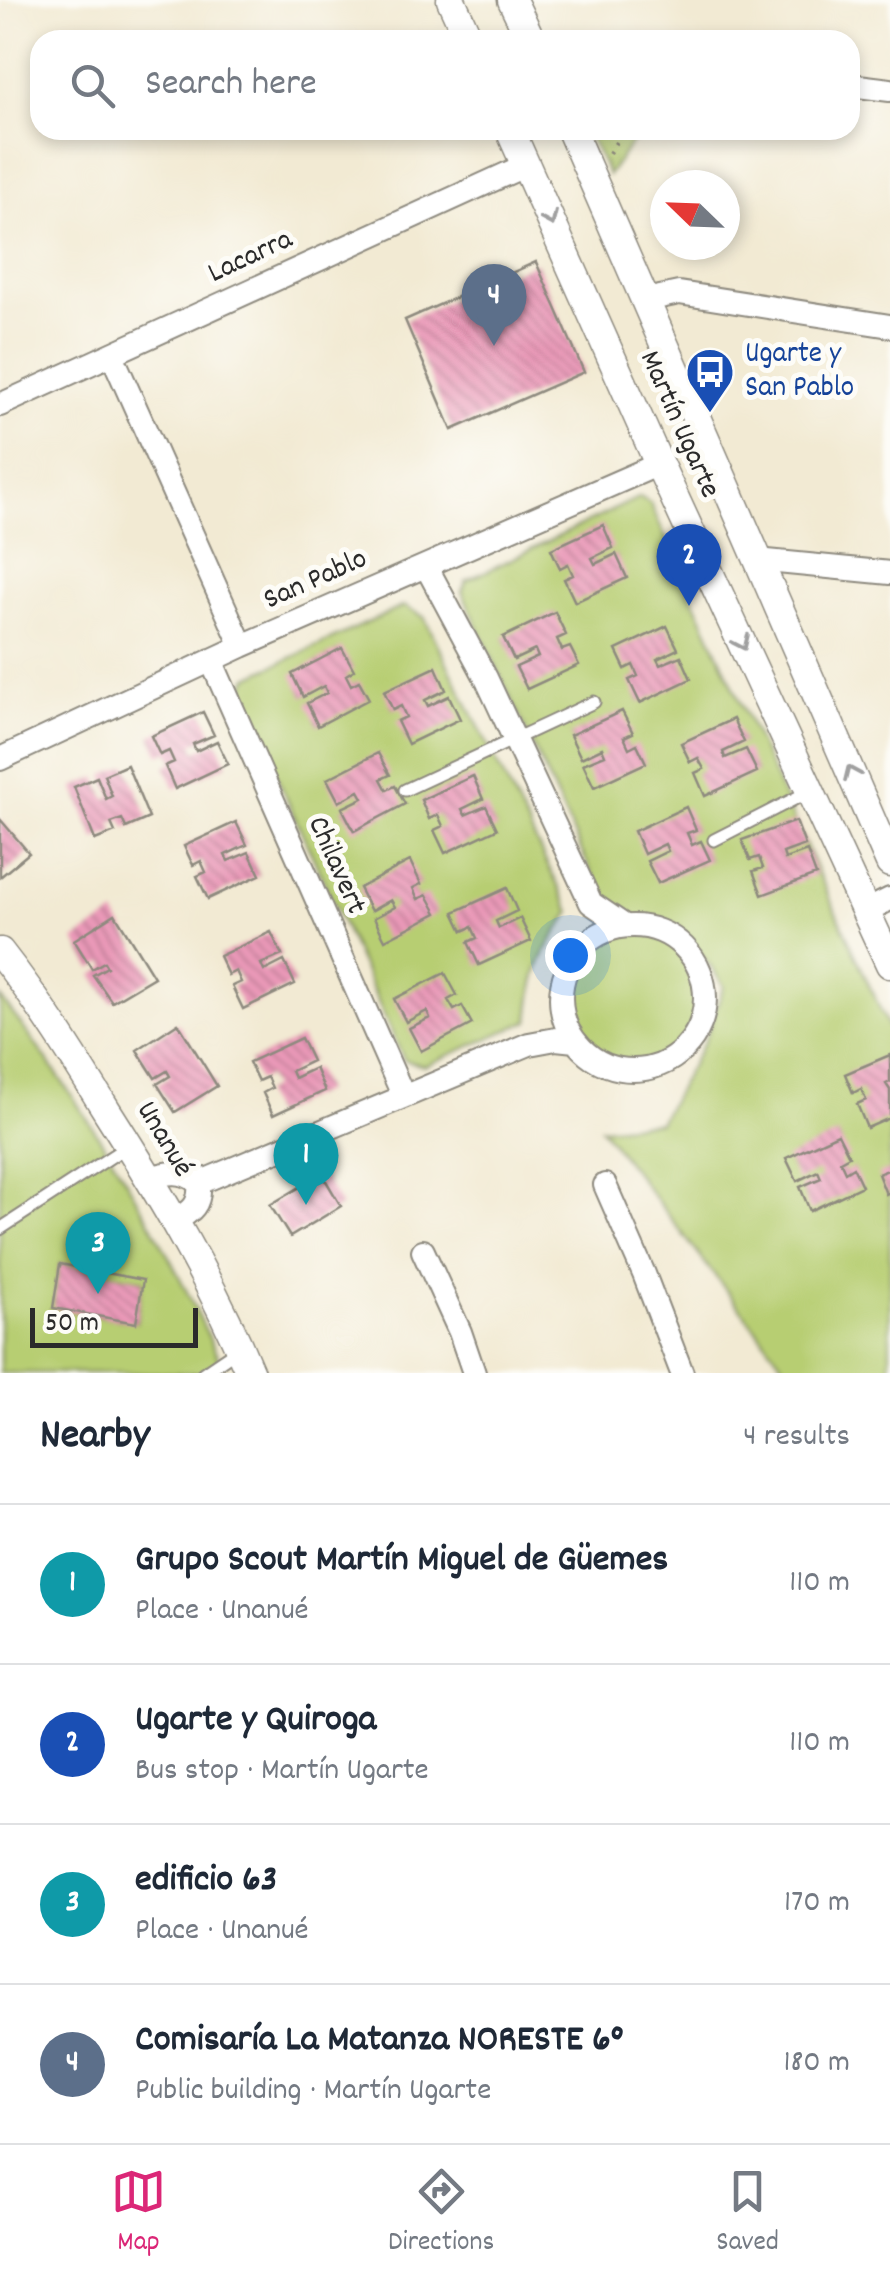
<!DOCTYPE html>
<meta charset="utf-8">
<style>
:root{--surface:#fff;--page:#f6f6f7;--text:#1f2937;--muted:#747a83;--line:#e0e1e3;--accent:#db2777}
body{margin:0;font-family:Dekko,sans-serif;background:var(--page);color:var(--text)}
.compass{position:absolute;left:650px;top:170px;width:90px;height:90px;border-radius:50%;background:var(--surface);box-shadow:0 5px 15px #0003;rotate:293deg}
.scale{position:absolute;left:30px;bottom:25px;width:168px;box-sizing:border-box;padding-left:10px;border:5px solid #2b2b2b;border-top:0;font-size:28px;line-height:35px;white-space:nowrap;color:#2b2b2b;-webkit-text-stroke:8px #fdfcf7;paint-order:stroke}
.you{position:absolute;left:570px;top:955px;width:35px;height:35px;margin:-25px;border:8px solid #fff;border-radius:50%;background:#1a73e8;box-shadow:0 0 0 15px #1a73e833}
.badge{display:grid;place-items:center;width:65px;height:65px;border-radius:50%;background:var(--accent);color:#fff;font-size:32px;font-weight:700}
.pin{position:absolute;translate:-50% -82px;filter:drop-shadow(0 2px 5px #0008)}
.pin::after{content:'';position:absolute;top:52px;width:35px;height:30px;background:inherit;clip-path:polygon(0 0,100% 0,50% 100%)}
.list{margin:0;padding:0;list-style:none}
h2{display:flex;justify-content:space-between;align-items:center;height:130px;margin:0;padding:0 40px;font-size:42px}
h2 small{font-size:32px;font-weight:400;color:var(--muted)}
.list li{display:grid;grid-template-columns:65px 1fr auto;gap:30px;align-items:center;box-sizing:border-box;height:160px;padding:0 40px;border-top:2px solid var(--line)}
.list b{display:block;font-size:38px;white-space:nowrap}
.list p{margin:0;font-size:32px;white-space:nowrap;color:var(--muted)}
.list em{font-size:32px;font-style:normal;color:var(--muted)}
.icon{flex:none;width:55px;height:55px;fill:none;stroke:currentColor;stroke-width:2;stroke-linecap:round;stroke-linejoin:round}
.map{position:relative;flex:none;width:890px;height:1373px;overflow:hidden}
.search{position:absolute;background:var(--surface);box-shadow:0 5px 15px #0003;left:30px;right:30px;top:30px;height:110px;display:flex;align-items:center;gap:25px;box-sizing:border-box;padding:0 35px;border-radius:30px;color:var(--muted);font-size:38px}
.sheet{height:770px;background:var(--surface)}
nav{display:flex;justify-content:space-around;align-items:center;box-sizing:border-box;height:140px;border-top:2px solid var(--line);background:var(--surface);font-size:28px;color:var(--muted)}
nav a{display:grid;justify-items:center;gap:5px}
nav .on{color:var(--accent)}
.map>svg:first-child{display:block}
</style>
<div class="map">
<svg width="890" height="1373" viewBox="0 0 890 1373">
<defs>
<pattern id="park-tufts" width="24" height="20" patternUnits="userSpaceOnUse" patternTransform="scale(2.5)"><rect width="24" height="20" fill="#b7ce72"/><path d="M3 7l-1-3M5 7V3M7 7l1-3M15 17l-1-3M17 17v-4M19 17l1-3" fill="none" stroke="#9eb163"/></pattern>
<pattern id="building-back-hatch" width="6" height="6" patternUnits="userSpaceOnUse" patternTransform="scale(2.5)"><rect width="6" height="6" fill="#ea99b8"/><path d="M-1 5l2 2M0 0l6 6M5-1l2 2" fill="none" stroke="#be7d96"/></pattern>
</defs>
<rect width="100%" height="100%" fill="#fdfcf7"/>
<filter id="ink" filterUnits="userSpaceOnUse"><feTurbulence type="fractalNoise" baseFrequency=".01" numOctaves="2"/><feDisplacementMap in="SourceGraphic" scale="20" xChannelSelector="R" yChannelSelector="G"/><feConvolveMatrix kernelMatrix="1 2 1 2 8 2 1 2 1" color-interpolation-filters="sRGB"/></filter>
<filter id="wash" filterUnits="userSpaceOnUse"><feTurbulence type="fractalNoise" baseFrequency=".0048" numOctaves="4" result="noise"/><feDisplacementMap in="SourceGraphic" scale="40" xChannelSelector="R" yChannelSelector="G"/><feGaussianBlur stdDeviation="2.25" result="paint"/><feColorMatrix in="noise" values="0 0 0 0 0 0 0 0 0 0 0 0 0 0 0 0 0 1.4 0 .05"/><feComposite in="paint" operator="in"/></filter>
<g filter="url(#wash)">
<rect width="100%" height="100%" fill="#f2ead3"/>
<!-- grass -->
<path fill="#b7ce72" stroke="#717c4e" stroke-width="2.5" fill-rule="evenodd" d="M640,497L650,503L890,1031V1373H790L601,1128L659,1122L704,1042L724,986C694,943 680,921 624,918L600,891L462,592L466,581Z
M404,606L424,617L571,912C539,958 535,965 529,1021L424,1066L404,1060L241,697L247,678Z
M567 1000a67 67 0 1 1 134 0a67 67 0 1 1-134 0Z
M0,997C89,1111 167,1240 225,1373H0ZM60,1264L143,1280L136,1322L54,1308Z"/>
<!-- park -->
<path fill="url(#park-tufts)" stroke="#717c4e" stroke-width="2.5" d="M586,130H641L608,175Z"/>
<g id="blocks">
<!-- building -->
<path fill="url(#building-back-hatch)" d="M536,262L584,372L452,430L405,320Z
M603,525L613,548L592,558L595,564L616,554L627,578L575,602L564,579L573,575L568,564L560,568L551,549Z
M555,612L566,635L557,639L562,650L570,647L579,665L527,689L516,667L538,657L535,650L514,660L503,637Z
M667,626L678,649L657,659L660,665L681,656L691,679L640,703L629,680L638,676L633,665L625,669L616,650Z
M342,648L354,670L346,675L351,685L359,681L369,699L318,726L307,703L327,693L324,686L303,697L292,674Z
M436,667L446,690L425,700L428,706L449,696L460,719L408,744L397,721L406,717L401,706L393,710L384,691Z
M622,711L633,733L624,737L629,748L637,744L646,763L594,787L583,764L605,755L602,748L581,758L570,735Z
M203,712L214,735L193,744L196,751L217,741L228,764L175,789L165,766L174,762L169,751L160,755L151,736Z
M733,719L744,742L723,752L725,758L746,749L757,772L705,796L695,773L704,769L698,758L690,762L681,743Z
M378,753L390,775L381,779L387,790L395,786L405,804L354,831L342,808L363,798L359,791L339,802L327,779Z
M127,765L149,818L126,828L122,819L111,823L115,832L95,840L74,787L97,777L106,799L112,796L104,775Z
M473,776L483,799L462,809L465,815L486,806L497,829L445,853L434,830L443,826L438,815L429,819L421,800Z
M686,807L696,830L687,833L692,845L701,841L710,860L658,883L647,861L668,851L665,844L644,854L634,831Z
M0,819L29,853L0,877Z
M796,821L805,845L783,853L785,859L807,851L816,875L762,895L753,871L763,868L759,857L750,860L742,840Z
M236,822L247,845L225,855L228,861L249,852L260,875L208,899L197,876L206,872L201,861L193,865L184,846Z
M410,861L421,884L413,888L418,899L427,895L437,913L385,940L374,918L395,907L391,900L371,911L359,888Z
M507,888L517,911L496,921L499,928L520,918L531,941L479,965L468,942L477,938L472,927L463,931L454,912Z
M115,914L154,977L112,1002L93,975L107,967L104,962L92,969L74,940Z
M271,932L282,955L261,964L264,971L284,961L295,984L243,1009L232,986L241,982L236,971L228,975L219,956Z
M445,973L457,995L448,1000L454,1010L462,1006L472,1024L421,1051L409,1028L430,1018L427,1011L406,1022L394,999Z
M178,1023L217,1086L175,1112L157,1084L170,1076L167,1071L155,1078L137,1050Z
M301,1038L312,1061L291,1071L294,1078L315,1068L325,1091L273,1115L263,1093L272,1088L267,1077L258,1081L249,1062Z
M890,1055V1082L886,1084L890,1090V1118L867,1128L857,1104L866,1100L861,1089L853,1093L845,1074Z
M838,1134L849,1156L840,1161L845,1172L853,1167L862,1186L810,1211L800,1187L821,1178L818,1171L797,1181L786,1158Z
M890,1169V1192L886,1194L878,1174Z
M322,1174L341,1206L290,1237L270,1205Z
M60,1264L143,1280L136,1323L53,1308Z"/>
</g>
</g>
<g filter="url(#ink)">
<use href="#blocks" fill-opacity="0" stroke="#8e8a7f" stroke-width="2.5"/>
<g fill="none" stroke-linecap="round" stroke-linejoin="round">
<!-- service casing -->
<g stroke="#8e8a7f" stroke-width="15">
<path id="service" d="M405,790L594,702
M714,840L810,791
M0,1229L129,1145
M203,1373L237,1350"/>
</g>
<!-- minor casing -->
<g stroke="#8e8a7f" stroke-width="26">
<path id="minor" d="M850,85L890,90
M646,300L679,293L890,326
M112,355L242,646
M0,405L526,165
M757,560L890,573
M426,566L486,678L591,903L625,926
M211,660L403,1095
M0,759L242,646L659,464
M866,911L890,899
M561 998a72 72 0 1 1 144 0a72 72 0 1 1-144 0Z
M149,1178C169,1172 182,1170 199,1183C201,1205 192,1211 174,1222
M199,1183L529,1044L556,1039L575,1041
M605,1185L644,1274L682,1373
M423,1251L460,1332L474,1373"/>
</g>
<!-- tertiary casing -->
<g stroke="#8e8a7f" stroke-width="31">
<path id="tertiary" d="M451,0L469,40
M512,0L531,40
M510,130L659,464L890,964
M571,130L890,863
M0,952C40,1003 73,1056 107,1111C160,1194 212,1281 250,1373"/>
</g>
<!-- path -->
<path stroke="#8e8a7f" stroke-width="4" stroke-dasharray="2.5 8" stroke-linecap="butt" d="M609,153L624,130"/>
<!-- service -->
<use href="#service" stroke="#fff" stroke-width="11"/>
<!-- minor -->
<use href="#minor" stroke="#fff" stroke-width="22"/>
<!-- tertiary -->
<use href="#tertiary" stroke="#fff" stroke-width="28"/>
</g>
<!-- one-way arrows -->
<defs><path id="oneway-chevron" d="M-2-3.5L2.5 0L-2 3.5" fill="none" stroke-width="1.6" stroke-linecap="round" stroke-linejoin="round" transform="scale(2.5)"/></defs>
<g stroke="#a0a0a0">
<use href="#oneway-chevron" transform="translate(550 219) rotate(66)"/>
<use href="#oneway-chevron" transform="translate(742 643) rotate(65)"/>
<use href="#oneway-chevron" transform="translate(851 773) rotate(-114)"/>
</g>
</g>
<!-- icons -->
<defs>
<g id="bus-pin" transform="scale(2.5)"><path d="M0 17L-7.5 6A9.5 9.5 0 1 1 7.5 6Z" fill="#1a4fb4" stroke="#fdfcf7"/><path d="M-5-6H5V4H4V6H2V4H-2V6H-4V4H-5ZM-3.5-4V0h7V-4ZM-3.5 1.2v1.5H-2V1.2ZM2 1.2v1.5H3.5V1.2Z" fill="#fff"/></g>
</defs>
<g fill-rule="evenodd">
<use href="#bus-pin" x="710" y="372"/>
</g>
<g text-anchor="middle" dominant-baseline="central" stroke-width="10" stroke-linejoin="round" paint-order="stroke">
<!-- street labels -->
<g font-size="30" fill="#2b2b2b" stroke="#fdfcf7">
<text transform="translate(251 258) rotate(-25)">Lacarra</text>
<text transform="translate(678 425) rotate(66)">Martín Ugarte</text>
<text transform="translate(316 581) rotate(-24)">San Pablo</text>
<text transform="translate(335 866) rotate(66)">Chilavert</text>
<text transform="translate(163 1140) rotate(59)">Unanué</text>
</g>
<!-- transit labels -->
<g font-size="30" fill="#164399" stroke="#fdfcf7" text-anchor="start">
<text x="745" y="355">Ugarte y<tspan x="745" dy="34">San Pablo</tspan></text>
</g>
</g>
</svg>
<svg class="compass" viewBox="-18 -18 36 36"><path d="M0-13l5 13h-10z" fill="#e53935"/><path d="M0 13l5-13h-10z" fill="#747a83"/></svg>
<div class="scale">50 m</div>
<div class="you"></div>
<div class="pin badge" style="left:306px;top:1205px;background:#0f9aa8">1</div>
<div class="pin badge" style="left:689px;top:606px;background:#1a4fb4">2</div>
<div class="pin badge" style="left:98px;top:1294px;background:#0f9aa8">3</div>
<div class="pin badge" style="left:494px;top:346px;background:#5c6f8a">4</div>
<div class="search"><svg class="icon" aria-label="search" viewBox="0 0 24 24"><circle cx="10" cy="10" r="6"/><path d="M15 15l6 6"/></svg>Search here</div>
</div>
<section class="sheet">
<h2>Nearby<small>4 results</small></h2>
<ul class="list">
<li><span class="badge" style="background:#0f9aa8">1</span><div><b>Grupo Scout Martín Miguel de Güemes</b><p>Place · Unanué</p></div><em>110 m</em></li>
<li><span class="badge" style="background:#1a4fb4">2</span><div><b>Ugarte y Quiroga</b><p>Bus stop · Martín Ugarte</p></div><em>110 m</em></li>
<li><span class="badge" style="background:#0f9aa8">3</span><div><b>edificio 63</b><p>Place · Unanué</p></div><em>170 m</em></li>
<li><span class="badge" style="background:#5c6f8a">4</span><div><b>Comisaría La Matanza NORESTE 6°</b><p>Public building · Martín Ugarte</p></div><em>180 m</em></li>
</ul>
</section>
<nav>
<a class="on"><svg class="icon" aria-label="map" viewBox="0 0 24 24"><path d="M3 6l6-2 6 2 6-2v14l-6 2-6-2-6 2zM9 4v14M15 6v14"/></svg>Map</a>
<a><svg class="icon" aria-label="directions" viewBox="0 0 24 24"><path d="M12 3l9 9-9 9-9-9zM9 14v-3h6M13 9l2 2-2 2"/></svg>Directions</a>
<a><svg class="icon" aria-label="saved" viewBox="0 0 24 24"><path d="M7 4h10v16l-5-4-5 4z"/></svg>Saved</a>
</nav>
